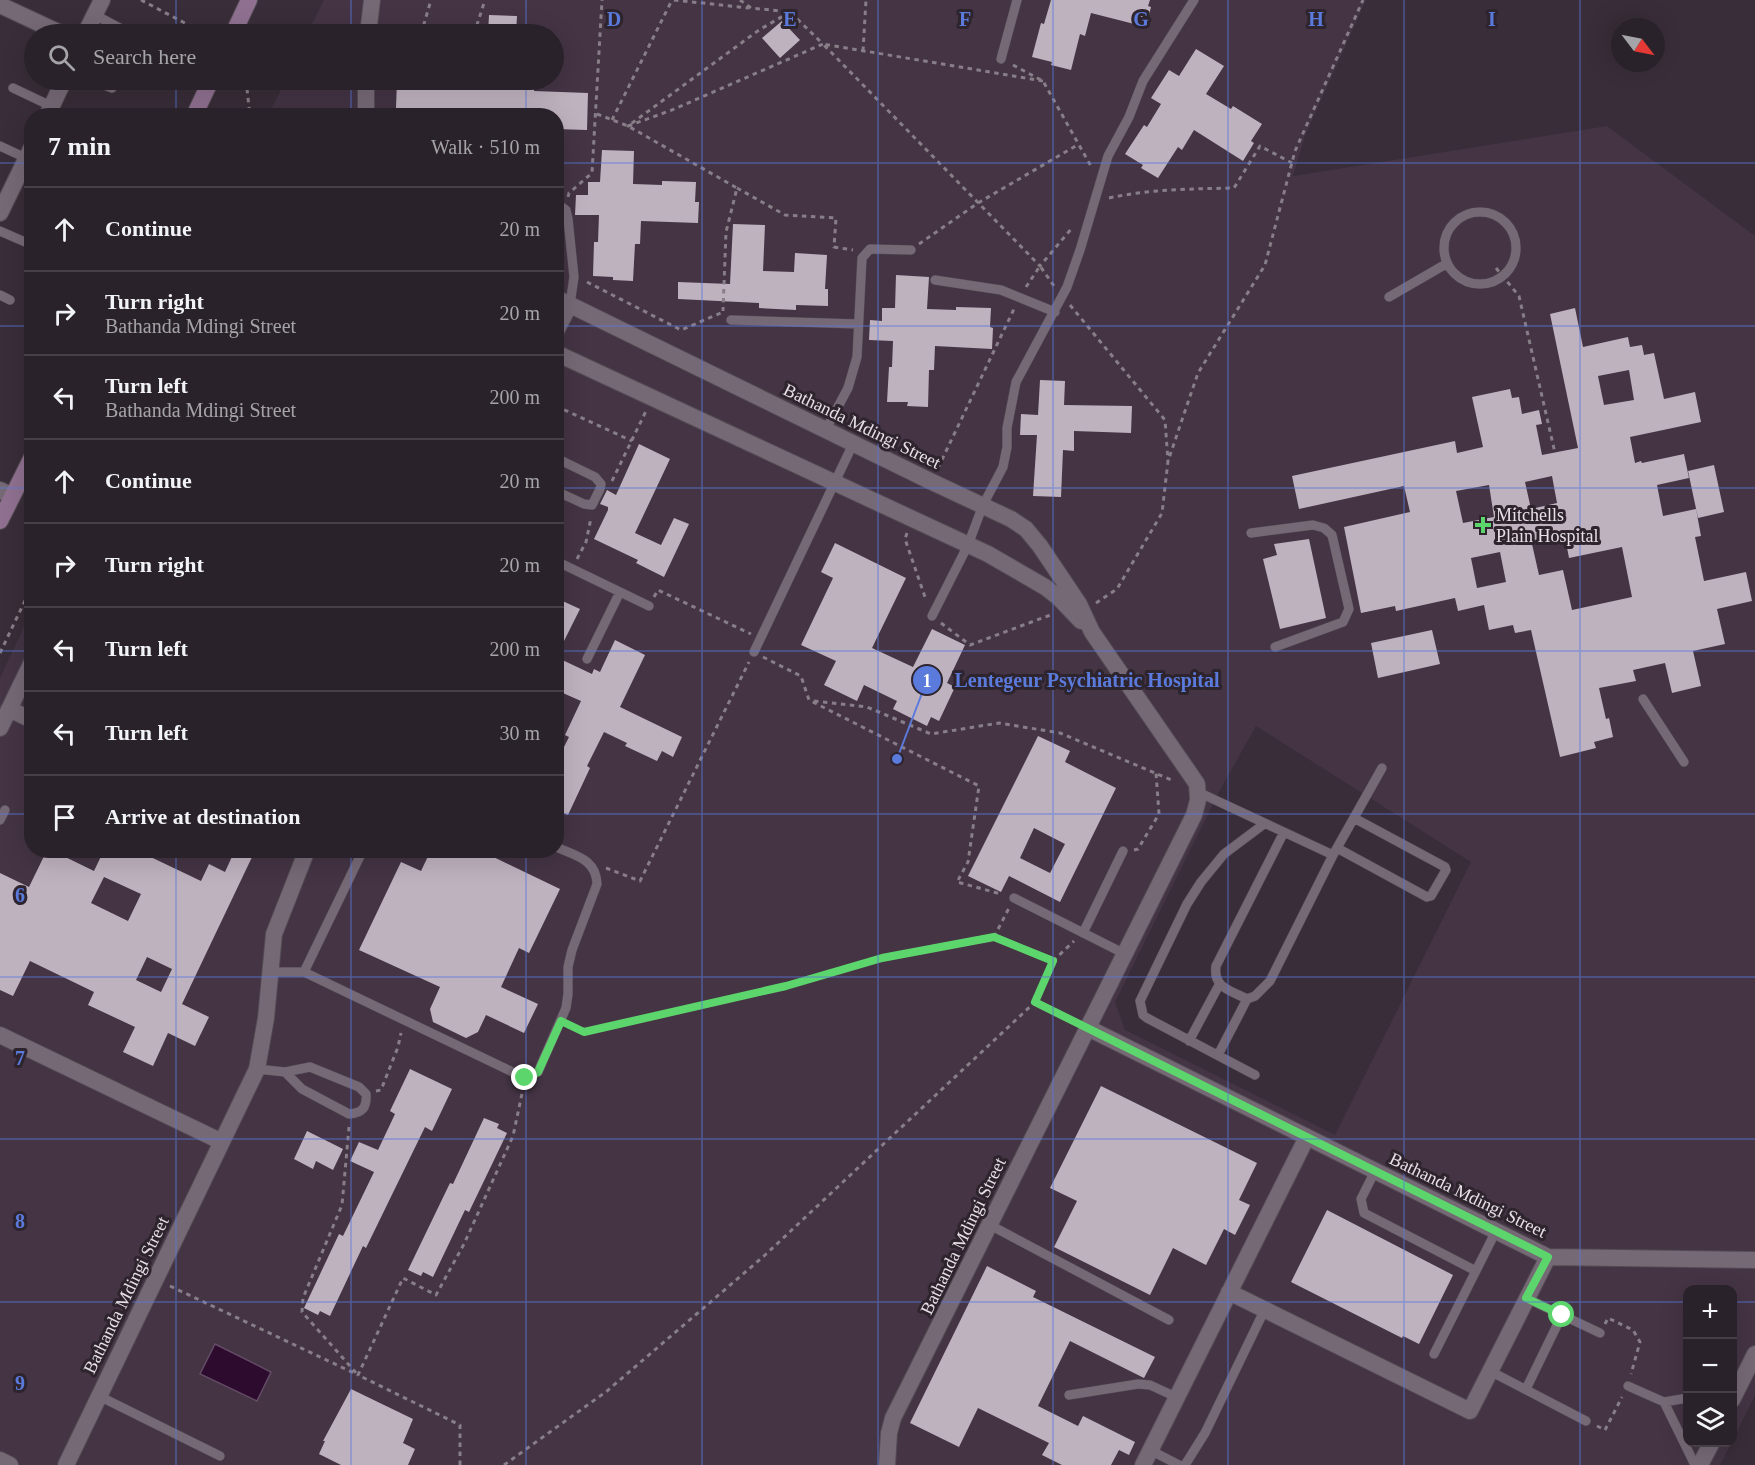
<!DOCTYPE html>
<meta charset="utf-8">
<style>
:root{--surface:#2a222a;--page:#362f36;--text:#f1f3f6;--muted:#a5a4a8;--line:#463f47}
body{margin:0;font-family:Georgia,serif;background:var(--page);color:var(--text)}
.controls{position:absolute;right:18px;bottom:18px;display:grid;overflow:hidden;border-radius:12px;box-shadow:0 6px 24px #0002}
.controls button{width:54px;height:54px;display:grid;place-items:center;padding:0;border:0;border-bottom:2px solid var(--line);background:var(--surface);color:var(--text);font:30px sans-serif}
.compass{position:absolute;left:1611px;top:18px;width:54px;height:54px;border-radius:50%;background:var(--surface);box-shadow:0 6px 24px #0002;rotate:122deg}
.stop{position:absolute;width:18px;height:18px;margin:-14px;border:4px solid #5dd56d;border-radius:50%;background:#fff}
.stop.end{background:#5dd56d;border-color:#fff;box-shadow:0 2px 6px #0008}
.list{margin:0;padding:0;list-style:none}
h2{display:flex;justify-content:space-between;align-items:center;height:78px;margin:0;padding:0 24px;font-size:26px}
h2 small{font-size:20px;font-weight:400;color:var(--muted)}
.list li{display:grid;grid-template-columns:39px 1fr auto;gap:18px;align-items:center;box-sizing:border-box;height:84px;padding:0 24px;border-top:2px solid var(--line)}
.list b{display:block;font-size:22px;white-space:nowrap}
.list p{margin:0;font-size:20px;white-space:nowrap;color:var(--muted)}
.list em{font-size:20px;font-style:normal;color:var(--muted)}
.icon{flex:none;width:33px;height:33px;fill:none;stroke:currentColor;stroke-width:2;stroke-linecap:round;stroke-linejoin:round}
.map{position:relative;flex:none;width:1755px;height:1465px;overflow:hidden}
.search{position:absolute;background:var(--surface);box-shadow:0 6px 24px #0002;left:24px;top:24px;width:540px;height:66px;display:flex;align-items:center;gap:15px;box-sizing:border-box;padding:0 21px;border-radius:33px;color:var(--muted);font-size:22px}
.panel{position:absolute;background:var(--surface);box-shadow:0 6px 24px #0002;left:24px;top:108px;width:540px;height:750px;border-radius:24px}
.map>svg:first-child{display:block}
</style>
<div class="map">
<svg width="1755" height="1465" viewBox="0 0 1755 1465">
<rect width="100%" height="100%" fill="#382d38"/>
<!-- built -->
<path fill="#443444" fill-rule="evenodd" d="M324,0H1366L1305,136L1293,176L1607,126L1755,236V1395L1733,1440L1732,1290H1688V1442L1731,1443L1720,1465H0V678L31,612L32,850H556V116L268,115L286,80H554V34H307ZM1256,726L1471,862L1335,1135L1125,1030L1115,1002L1219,792Z"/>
<!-- water -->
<path fill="#2c0b2e" stroke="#644b66" stroke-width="1.5" d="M215,1344L271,1372L257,1401L200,1374Z"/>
<!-- building -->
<path fill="#bfb2bf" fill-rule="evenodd" d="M1051,0H1150L1148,6L1151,7L1146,27L1091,13L1085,36L1080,34L1071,70L1051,65L1052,62L1032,57L1041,23L1044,24Z
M489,15L517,16L516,34H488Z
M782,21L800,40L780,58L762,38Z
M1196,49L1224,66L1206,94L1231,109L1233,106L1262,124L1251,141L1254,143L1243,161L1194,130L1182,150L1178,147L1158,178L1141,168L1143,165L1125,154L1144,125L1147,127L1161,104L1151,98L1169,70L1179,76Z
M397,80H440L439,85L474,87V85H486V80H535L534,91L588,93L587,130L556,129V116H405V109L396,108Z
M602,150L634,151L633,184L662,185V181L696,182L695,202H699L698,223L641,221L640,244H635L633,281L613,280V277L593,276L594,242H598L599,215H575L576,195H588V182H600Z
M733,224L765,225L763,271L794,272L795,253L827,255L825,289H828V306L796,305V310L759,308V303L678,299V282L730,284Z
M896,275L929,277L927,309L956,310V307L991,308L990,327L993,328L992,349L935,346L934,370H929L928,407L907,406L908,402H887L889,367H892L893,341L869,340L870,320L882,321V308H895Z
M1575,308L1583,347L1628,337L1630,347L1642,345L1644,355L1654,353L1664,399L1695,392L1701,422L1630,437L1635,463L1641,461L1642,463L1684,454L1689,478L1657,485L1663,516L1696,509L1701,536L1695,537L1704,581L1746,572L1752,601L1717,609L1725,644L1693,651L1701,686L1672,693L1665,663L1633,670L1636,681L1599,688L1606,719L1609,718L1613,737L1594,742L1596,748L1560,757L1531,630L1515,633L1513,625L1489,630L1484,605L1458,611L1455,598L1396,611L1395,606L1361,613L1344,527L1410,512L1404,486L1299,509L1292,476L1455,441L1457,453L1483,447L1472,397L1510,389L1512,398L1519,397L1522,414L1539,410L1542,424L1536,425L1542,455L1578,448L1550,314ZM1629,370L1634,400L1604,405L1598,376ZM1552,476L1557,503L1531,509L1525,482ZM1489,485L1494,517L1463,523L1456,491ZM1565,537L1569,558L1622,547L1632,597L1572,610L1563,570L1539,575L1532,544ZM1500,552L1506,582L1477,588L1471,558Z
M1040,380L1065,381L1064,405L1132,406L1131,433L1074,431V451L1063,450L1061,497L1033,496L1037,435H1020L1021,414L1038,415Z
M639,444L670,459L635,533L661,545L674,518L689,524L664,577L636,563L638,560L594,539L608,510V507L600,504L607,490L616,495Z
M1714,465L1724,512L1698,518L1688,471Z
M1309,539L1326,618L1280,629L1263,559L1277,555L1274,544Z
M835,543L906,578L872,648L913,667L932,629L965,645L947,683L955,687L939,721L931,717L927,726L893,709L897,701L864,685L857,701L824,685L836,661L801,645L833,578L821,572Z
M556,598L580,609L556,657Z
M1432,630L1440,664L1378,678L1371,643Z
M615,640L645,655L620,707L682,737L673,757L662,751L657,761L625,746L627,743L604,732L587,766L590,768L568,815L556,810V763L569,737L565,735L581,701L556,690V657L592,674L594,669L600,672Z
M1038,736L1070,751L1065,762L1116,788L1060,902L1009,876L1001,892L968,876ZM1034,828L1065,844L1050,873L1020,858Z
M47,850H51L94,871L104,850H136L201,881L209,864L225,872L235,850H245L253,855L182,1004L209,1017L195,1046L168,1033L153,1066L123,1052L135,1027L88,1005L94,992L30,961L13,996L0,990V873L29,887ZM104,877L141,894L128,921L91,903ZM147,957L172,969L161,992L136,980Z
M431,850H479L560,889L529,953L519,948L501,987L538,1004L524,1033L486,1015L478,1032L466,1038L433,1022L430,1009L440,987L359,950L401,862L421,871Z
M410,1069L452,1089L432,1131L425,1127L366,1248L363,1246L330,1316L320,1311L318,1315L304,1308L339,1234L343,1236L374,1172L350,1161L359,1142L378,1150L395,1114L390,1111Z
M1101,1086L1257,1163L1239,1200L1250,1205L1235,1235L1224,1229L1206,1265L1173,1248L1150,1295L1054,1247L1077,1201L1050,1188Z
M484,1118L499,1124L497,1128L507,1133L469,1212L465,1210L433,1277L423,1272L421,1276L408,1270L450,1183L453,1184Z
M307,1131L343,1149L333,1170L316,1161L313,1169L294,1159Z
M1327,1210L1453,1275L1419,1344L1403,1336L1402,1338L1291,1282Z
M987,1266L1036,1291L1033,1297L1155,1357L1144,1378L1070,1341L1038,1406L1078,1426L1083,1416L1135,1442L1129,1455L1119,1450L1111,1465H1062L1042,1455L1049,1443L978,1408L959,1447L910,1423Z
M351,1389L413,1419L403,1443L415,1449L408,1465H341L319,1454L325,1441H323Z"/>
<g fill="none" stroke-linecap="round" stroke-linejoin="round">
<!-- service casing -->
<g stroke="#534b53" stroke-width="10">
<path id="service" d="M95,15L131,34
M1001,59L1017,0
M92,80L112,88
M13,88L51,106
M0,146L26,158
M556,203L566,210L568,219L574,277L570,304
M1444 248a36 36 0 1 1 72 0a36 36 0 1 1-72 0Z
M0,231L32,245
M935,280L1001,290L1055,312
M0,295L10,300
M1389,297L1446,264
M731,320L858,324
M826,429L848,388L857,357L862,258L870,249L911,250
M556,458L595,477L601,484L600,489L592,505L584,504L556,491
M1251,533L1313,525L1324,528L1332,535L1349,609L1343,622L1275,647
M556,561L649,606
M932,616L968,545L983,505L1003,467L1007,447V428L1016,382L1067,287L1080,250L1108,156L1129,117L1143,81L1194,0
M754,652L853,444
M587,659L620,592
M1643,699L1684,762
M556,744L558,740
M1198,792L1333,855
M0,820L5,810
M1337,848L1427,897L1431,896L1446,870L1445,867L1354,818
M363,850L304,972L525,1078L538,1072L566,1008L568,994V967L572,950L597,884C596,859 576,856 556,847
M1014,898L1125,954
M1083,933L1123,851
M269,972H304
M1247,999C1230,990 1213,988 1216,966L1284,832
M1189,1041L1219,985
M1218,1055L1247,999L1255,996L1270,981L1333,855L1382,768
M257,1069L285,1072L310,1067L359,1087L366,1094C367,1107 363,1113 349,1114L302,1089L285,1072
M1255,1075L1147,1018L1143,1015L1140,1001L1187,904L1201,882L1224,854L1264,824
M1375,1171L1361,1199L1364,1213L1476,1271
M990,1225L1169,1320
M1526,1298L1600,1333
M1434,1354L1496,1231
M1490,1371L1586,1421
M1628,1386L1664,1402L1688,1398
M1526,1389L1562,1315
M1069,1395L1138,1384L1150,1385L1176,1397
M99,1396L220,1456
M1664,1402L1695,1465
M1150,1450L1179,1465
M1185,1465L1205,1433L1265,1309"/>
</g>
<!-- minor casing -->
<g stroke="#534b53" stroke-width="18">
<path id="minor" d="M0,5L62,34
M85,34L102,0
M368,34L372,0
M366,80V116
M47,116L64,80
M0,213L32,147
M556,298L930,481L1011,519L1026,529L1040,546L1079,604L1092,632L1197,784L1198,800L1194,815L893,1418L889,1433L887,1465
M556,331L570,304
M556,353L988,554L1045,587L1058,597L1081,621
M0,490L12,496
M9,709L32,720
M0,728L32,662
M1088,1028L1548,1257L1755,1260
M0,1035L220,1141
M1229,1292L1470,1411L1548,1257
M1732,1400L1755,1354
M0,1460L10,1465
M66,1465L257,1069L266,1018L274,934L307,850
M1143,1465L1307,1137
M1700,1465L1712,1442"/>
</g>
<!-- secondary casing -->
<g stroke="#534b53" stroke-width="18">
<path id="secondary" d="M233,34L249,0
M194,116L211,80
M0,521L32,457"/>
</g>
<!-- path -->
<path stroke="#877e87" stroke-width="3" stroke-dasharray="4.5 4.5" stroke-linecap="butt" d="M141,0L200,31
M674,0L749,8
M740,0L751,8L790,12L823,44L672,110L628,126L759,30L790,12
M421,34L431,0
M474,34L485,0
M863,51L866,0
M1013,65L1043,81L1092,168
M246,80L250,116
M1043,81L823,44L1040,266L1072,228
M383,113H399L401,116
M597,114L628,126L737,188L726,232L723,311
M612,120L672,0
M737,188L785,215L836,218L834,247L853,250
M568,197L569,193L592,173L602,0
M1109,198C1150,189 1192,189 1234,188L1260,146L1292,163
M919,244L978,203L1079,144
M1496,268L1519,296L1555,453
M587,282L681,330L721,313
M1026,287L1040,266L1054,286
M1070,305L1165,420L1168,461
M556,406L632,441
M938,468L1014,309
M612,481L646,411
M907,533L905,539L926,600
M577,559L586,542L591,518
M654,597L658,590L751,634
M1096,603L1117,589L1162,513L1168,461L1198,373L1265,265L1295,151L1363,0
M941,623L970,645L1053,614
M0,653L32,586
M763,657L801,676L809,700L979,786L968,862L957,882L1001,894
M814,701L867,707L931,734L999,723L1060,733L1174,781
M1134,850L1138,849L1159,814L1156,773
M606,868L640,881L749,662
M994,937L1009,908
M1053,961L1074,941
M571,1026L584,1032L786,986L882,958L994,937L1053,961L1035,1002
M376,1091L381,1090L398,1047L401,1033
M349,1127L342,1205L303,1298L302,1312L358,1375
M170,1286L356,1374
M1605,1324L1608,1318L1633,1330L1640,1342L1631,1374
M1597,1426L1605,1430L1622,1397
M460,1465V1425L358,1375L403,1278L436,1295L464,1244L513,1136L523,1089
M504,1465L607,1391L764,1256L1035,1002L1073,1021"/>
<!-- service -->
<use href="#service" stroke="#756975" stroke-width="9"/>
<!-- minor -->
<use href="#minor" stroke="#756975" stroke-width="16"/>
<!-- secondary -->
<use href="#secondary" stroke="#8f7090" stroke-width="16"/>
</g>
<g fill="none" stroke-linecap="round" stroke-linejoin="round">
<!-- route -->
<path stroke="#5dd56d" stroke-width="8" d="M525,1078L538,1072L561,1021L584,1032L786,986L882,958L994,937L1053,961L1035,1002L1548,1257L1526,1298L1562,1315"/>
</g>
<!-- grid -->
<path fill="none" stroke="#5a7adc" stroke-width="1.5" stroke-opacity="0.55" d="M176,0V34M351,0V34M526,0V34M702,0V1465M878,0V1465M1053,0V1465M1228,0V1465M1404,0V1465M1580,0V1465M176,80V116M351,80V116M526,80V116M0,163H32M556,163H1755M0,326H32M556,326H1755M0,488H32M556,488H1755M0,651H32M556,651H1755M0,814H32M556,814H1755M176,850V1465M351,850V1465M526,850V1465M0,977H1755M0,1139H1755M0,1302H1688M1732,1302H1755"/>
<!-- markers -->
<path fill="#5dd56d" stroke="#2e242e" stroke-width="2" d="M1480 516h6v6h6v6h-6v6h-6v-6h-6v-6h6z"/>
<g text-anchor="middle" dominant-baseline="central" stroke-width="6" stroke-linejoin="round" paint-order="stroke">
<!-- street labels -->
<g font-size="18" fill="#e7e0e7" stroke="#2e242e">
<text transform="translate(862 426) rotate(26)">Bathanda Mdingi Street</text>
<text transform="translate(1468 1195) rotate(26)">Bathanda Mdingi Street</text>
<text transform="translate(963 1236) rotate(-64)">Bathanda Mdingi Street</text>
<text transform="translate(126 1295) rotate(-64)">Bathanda Mdingi Street</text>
</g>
<!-- poi labels -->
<g font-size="18" fill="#e7e0e7" stroke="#2e242e" text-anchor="start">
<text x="1496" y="515">Mitchells<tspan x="1496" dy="21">Plain Hospital</tspan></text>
</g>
</g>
<g font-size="20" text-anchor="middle" font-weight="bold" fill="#5a7adc" stroke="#2e242e" stroke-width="6" stroke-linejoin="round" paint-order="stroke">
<text x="614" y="26">D</text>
<text x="790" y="26">E</text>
<text x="965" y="26">F</text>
<text x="1141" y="26">G</text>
<text x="1316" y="26">H</text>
<text x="1492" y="26">I</text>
<text x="20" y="902">6</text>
<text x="20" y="1065">7</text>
<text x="20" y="1228">8</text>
<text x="20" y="1390">9</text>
</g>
<!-- callouts -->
<path fill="none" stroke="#5a7adc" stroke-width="2" d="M897 759L927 680"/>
<g fill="#5a7adc" stroke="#2e242e" stroke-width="2">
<circle cx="897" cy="759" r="6"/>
<circle cx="927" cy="680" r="15"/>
</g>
<g font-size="18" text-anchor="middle" font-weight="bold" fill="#fff">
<text x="927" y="687">1</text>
</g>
<g font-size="20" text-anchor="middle" font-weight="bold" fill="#5a7adc" stroke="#2e242e" stroke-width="6" stroke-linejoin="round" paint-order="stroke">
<text x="1087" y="687">Lentegeur Psychiatric Hospital</text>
</g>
</svg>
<div class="controls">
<button>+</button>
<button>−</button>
<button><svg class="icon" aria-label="layers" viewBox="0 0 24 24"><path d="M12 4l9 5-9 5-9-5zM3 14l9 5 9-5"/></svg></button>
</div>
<svg class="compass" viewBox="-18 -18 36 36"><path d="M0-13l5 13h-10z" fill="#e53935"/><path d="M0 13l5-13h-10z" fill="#a5a4a8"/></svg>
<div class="stop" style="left:1562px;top:1315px"></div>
<div class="stop end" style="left:525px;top:1078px"></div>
<div class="search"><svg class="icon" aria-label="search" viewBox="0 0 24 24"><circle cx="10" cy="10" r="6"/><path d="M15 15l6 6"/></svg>Search here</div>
<section class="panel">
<h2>7 min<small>Walk · 510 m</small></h2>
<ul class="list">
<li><svg class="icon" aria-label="ahead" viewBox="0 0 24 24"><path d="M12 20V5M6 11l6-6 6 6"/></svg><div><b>Continue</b></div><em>20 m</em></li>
<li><svg class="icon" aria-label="right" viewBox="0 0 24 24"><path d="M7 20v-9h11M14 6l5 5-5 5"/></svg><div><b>Turn right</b><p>Bathanda Mdingi Street</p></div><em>20 m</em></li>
<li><svg class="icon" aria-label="left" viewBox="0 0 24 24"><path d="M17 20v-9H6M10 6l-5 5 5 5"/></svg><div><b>Turn left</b><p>Bathanda Mdingi Street</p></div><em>200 m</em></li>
<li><svg class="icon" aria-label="ahead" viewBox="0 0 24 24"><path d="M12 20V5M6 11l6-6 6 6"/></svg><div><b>Continue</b></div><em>20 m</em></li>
<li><svg class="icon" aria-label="right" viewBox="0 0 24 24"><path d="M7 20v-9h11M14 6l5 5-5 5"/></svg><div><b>Turn right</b></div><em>20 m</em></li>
<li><svg class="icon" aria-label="left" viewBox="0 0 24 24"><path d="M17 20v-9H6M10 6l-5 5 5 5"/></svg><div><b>Turn left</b></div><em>200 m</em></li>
<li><svg class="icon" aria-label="left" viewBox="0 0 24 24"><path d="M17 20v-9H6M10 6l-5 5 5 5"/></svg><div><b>Turn left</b></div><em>30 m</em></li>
<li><svg class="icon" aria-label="arrive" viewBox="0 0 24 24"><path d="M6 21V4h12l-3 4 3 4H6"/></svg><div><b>Arrive at destination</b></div></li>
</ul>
</section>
</div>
